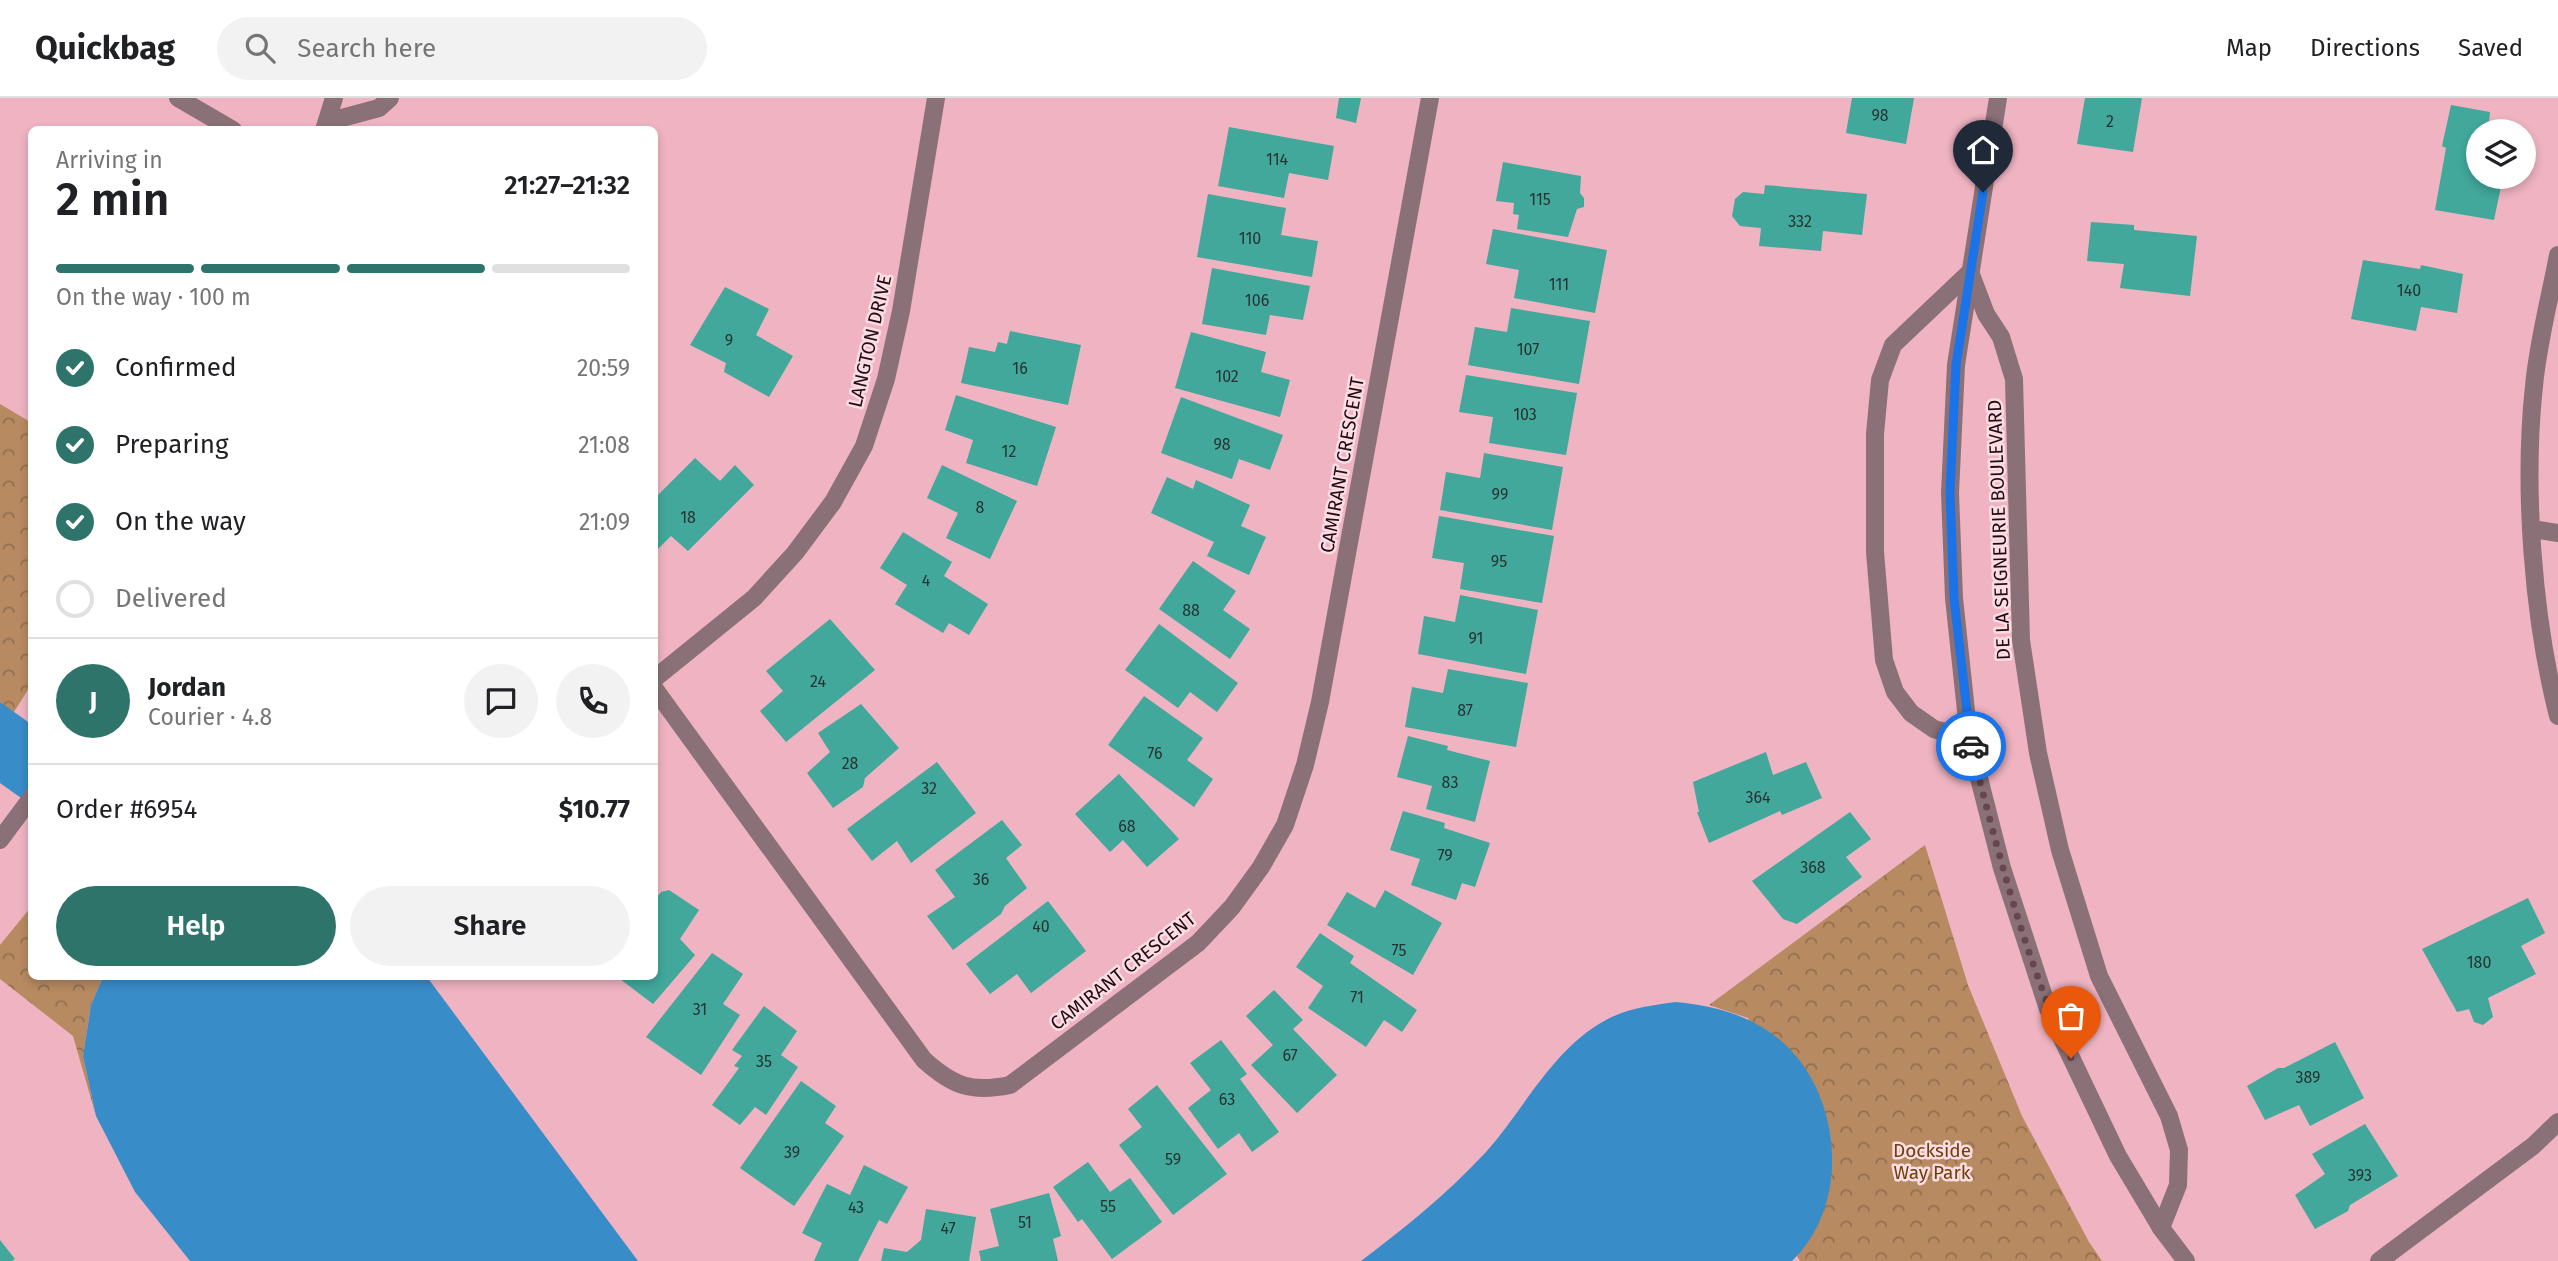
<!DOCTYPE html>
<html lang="en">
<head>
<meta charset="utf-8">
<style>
  :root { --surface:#fff; --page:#f2f2f2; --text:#202124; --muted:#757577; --line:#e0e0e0; --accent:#2e746b }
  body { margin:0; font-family:"Fira Sans",sans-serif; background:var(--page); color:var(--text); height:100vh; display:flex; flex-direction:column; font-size:26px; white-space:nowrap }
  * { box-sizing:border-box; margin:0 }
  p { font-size:23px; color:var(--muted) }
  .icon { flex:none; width:38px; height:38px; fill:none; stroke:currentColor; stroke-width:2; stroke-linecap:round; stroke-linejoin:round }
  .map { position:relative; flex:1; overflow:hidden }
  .drawer { position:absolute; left:28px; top:28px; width:630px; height:854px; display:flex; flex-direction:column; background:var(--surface); border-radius:10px; box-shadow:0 4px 10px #0003 }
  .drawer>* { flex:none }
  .tools { position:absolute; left:2466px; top:21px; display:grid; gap:14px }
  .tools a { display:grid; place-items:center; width:70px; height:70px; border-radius:50%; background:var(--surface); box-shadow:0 4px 10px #0003; font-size:35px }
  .pin { position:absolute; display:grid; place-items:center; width:60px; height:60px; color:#fff; margin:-72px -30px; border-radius:50% 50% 50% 0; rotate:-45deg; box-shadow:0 0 7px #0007 }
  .pin .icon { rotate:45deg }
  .courier { position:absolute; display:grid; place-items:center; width:70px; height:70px; margin:-35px; border:5px solid #1a73e8; border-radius:50%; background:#fff; color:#222; box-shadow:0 2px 9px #0007 }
  .summary em { font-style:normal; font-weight:600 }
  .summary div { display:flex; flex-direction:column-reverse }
  .summary { display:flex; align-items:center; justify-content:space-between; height:119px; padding:0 28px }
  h1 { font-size:46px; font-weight:600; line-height:52px }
  .bar { display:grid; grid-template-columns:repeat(4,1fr); gap:10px 7px; align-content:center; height:84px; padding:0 28px }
  .bar i { height:9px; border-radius:5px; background:var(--line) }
  .bar .on { background:var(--accent) }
  .bar p { grid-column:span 4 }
  .line { display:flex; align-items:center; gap:18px; padding:0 28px; border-top:2px solid var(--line) }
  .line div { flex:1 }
  .round { display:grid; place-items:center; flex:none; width:74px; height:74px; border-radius:37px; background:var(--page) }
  ol { padding:0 28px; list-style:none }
  li { display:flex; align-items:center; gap:21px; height:77px }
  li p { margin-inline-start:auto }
  li .icon { padding:7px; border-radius:50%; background:var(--accent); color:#fff; stroke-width:4 }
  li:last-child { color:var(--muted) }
  li i { width:38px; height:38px; border:4px solid var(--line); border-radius:50% }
  .cta { display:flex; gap:14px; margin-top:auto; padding:14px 28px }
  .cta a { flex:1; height:80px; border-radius:42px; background:var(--accent); color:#fff; font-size:28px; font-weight:600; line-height:80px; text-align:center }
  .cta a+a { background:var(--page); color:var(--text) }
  header { display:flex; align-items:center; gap:42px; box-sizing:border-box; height:98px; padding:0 35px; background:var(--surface); border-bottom:2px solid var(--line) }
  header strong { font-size:33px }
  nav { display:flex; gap:38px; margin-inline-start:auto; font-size:24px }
  .search { width:490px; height:63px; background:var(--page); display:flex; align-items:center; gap:18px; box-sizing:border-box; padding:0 24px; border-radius:38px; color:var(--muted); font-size:26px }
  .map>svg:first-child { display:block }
  .park { fill:url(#park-crowns) }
  .water { fill:#388dc9 }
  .building { fill:#41a89b }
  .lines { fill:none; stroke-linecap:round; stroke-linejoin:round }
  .minor { stroke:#8a7177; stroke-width:18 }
  .done { stroke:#68464f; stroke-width:7; stroke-dasharray:0 12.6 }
  .route { stroke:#1a73e8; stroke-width:9 }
  .labels { text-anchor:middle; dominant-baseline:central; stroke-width:5; stroke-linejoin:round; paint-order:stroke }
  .number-label { font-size:16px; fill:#283334 }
  .street-label { font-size:19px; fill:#200c12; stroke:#fcdde4 }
  .park-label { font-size:19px; fill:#6f4009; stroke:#fcdde4 }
</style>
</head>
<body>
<header>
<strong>Quickbag</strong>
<div class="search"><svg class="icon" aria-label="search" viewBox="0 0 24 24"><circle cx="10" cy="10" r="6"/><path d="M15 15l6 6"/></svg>Search here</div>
<nav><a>Map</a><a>Directions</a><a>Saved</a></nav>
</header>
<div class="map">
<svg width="2558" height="1163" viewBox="0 0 2558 1163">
  <defs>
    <pattern id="park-crowns" width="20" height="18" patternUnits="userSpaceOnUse" patternTransform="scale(1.75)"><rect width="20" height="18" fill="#b78a61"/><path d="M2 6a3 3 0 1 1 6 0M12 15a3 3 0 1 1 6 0" fill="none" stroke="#946f4f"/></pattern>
  </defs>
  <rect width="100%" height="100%" fill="#efb3c1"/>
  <g class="park">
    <polygon points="0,306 32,325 31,587 0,636 4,607 0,604"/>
    <polygon points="1925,747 1968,887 2022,1018 2089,1144 2102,1163 1800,1163 1797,1158 1818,1124 1748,920 1709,907"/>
    <polygon points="31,809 32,878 103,879 91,907 83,958 96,1018 73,938 0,881 0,847"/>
  </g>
  <g class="water">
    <polygon points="0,604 31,626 31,707 0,685"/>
    <polygon points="103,879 427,879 638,1163 190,1163 135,1094 96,1018 83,958 91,907"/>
    <path d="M1676,904C1715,908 1750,917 1780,942C1842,994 1852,1106 1792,1163H1361C1406,1129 1447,1096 1486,1054C1527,1008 1555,945 1614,918C1634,909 1655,907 1676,904Z"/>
  </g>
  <g class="building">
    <polygon points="1339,0 1361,0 1356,25 1336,20"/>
    <polygon points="1852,0 1914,0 1906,46 1846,35"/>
    <polygon points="2085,0 2142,0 2133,54 2077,46"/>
    <polygon points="2451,7 2490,14 2488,33 2478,33 2478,79 2503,79 2494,122 2435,112 2446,50 2442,48"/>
    <polygon points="1229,29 1334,48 1328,82 1289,75 1284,100 1218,88"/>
    <polygon points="1503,64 1581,78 1580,95 1584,100 1584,109 1577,111 1568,139 1517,131 1519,117 1513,116 1514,105 1496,103"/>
    <polygon points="1765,87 1867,96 1862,137 1823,133 1821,153 1759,148 1761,130 1740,128 1732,118 1735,101 1743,94 1764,96"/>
    <polygon points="1208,96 1286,110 1281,137 1318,143 1312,179 1197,159"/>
    <polygon points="2091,124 2134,127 2134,132 2197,138 2190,198 2120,190 2124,166 2087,163"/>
    <polygon points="1493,131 1607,152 1595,215 1514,200 1519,172 1486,166"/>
    <polygon points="2363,162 2420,171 2421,167 2463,176 2457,215 2421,209 2416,233 2351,221"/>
    <polygon points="1212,170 1310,188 1303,222 1270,217 1266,237 1202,226"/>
    <polygon points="725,189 769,211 756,237 793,258 769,299 724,274 726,265 690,247"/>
    <polygon points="1511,210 1590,223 1579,286 1468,267 1475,229 1507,234"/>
    <polygon points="1010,233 1081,247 1068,307 961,285 969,249 995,254 998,244 1007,246"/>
    <polygon points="1191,234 1266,254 1261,274 1290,282 1280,319 1175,290"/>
    <polygon points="1466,277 1577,295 1566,357 1489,345 1493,319 1459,314"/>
    <polygon points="956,297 1056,329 1037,388 966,365 973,342 945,332"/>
    <polygon points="1181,299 1283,337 1270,372 1239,361 1232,381 1161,355"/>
    <polygon points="1484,355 1563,369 1552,432 1440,412 1446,374 1480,380"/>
    <polygon points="695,360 720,383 735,367 754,387 688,453 671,438 654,455 654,401"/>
    <polygon points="942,367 1017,403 990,461 946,440 958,415 927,400"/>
    <polygon points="1167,379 1193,391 1196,382 1250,407 1241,428 1266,439 1249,477 1207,458 1214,444 1151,415"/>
    <polygon points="1439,418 1554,438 1542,505 1460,491 1464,465 1432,460"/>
    <polygon points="903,434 952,464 944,478 988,506 969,537 949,525 943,535 895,506 907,487 880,470"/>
    <polygon points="1193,463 1236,493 1223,512 1250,531 1230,561 1159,511"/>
    <polygon points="1460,497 1538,512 1526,576 1418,556 1424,518 1455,524"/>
    <polygon points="830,521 875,572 786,644 760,613 783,593 766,573"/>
    <polygon points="1159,526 1238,585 1217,614 1190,594 1178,610 1125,572"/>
    <polygon points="1448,571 1528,585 1516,649 1405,629 1412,589 1443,595"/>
    <polygon points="1144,598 1203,640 1187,662 1213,681 1194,709 1108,647"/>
    <polygon points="861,606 899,650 865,680 863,689 833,710 807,675 830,654 818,635"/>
    <polygon points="1408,638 1448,648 1447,652 1490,663 1475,724 1426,711 1432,688 1397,679"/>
    <polygon points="1766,654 1773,677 1806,664 1822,700 1782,717 1780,713 1709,745 1697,714 1699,714 1693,684"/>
    <polygon points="937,664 976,715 911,765 897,743 872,763 847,731"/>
    <polygon points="1119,676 1179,741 1147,769 1123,742 1110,754 1075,716"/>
    <polygon points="1403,713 1445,725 1444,730 1490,745 1475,789 1462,785 1456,802 1411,787 1420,761 1390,752"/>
    <polygon points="1850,714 1871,741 1846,759 1862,779 1797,826 1783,821 1752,783"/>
    <polygon points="1002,722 1022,747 1006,760 1027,790 1005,808 1001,816 953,852 927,818 955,799 935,772"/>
    <polygon points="669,792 699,812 680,841 695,857 653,906 616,878 654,878 654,803 661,794"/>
    <polygon points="1385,792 1442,825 1413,877 1327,827 1347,794 1375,810"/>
    <polygon points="2528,800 2545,835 2521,848 2536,876 2488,900 2493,919 2483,927 2474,924 2469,911 2457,914 2422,851"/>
    <polygon points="1048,803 1086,853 1031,895 1017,876 990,896 966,866"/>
    <polygon points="1320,835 1354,858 1350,865 1417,912 1402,934 1384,922 1366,949 1308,910 1323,888 1296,869"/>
    <polygon points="712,855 743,876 723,906 740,917 701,977 646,939"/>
    <polygon points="1274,892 1303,922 1293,931 1337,977 1297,1015 1251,967 1273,947 1246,918"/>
    <polygon points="764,908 797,933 781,957 798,969 766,1017 755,1009 740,1027 712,1007 739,970 734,968 742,958 732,952"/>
    <polygon points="1221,942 1247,976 1240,981 1279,1034 1252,1054 1239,1035 1218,1051 1188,1010 1211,992 1190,965"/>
    <polygon points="2335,944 2364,1000 2310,1028 2299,1007 2265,1022 2247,988 2278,970 2284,970"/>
    <polygon points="801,983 836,1008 825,1025 844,1038 794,1108 740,1070"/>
    <polygon points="1157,987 1227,1076 1173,1117 1119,1047 1142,1029 1128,1011"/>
    <polygon points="2365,1026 2398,1078 2350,1107 2348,1113 2315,1131 2295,1097 2325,1076 2312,1056"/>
    <polygon points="1088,1064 1110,1094 1130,1080 1162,1124 1112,1161 1082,1121 1078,1124 1053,1089"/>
    <polygon points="864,1067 908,1089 887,1126 879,1122 858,1163 814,1163 822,1145 802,1135 827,1086 850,1097"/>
    <polygon points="1049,1095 1061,1138 1053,1141 1058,1163 981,1163 979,1153 999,1148 990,1111"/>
    <polygon points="926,1111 976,1119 969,1163 881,1163 884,1150 907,1154 921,1142"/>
    <polygon points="0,1142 15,1161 12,1163 0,1163"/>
  </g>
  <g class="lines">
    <g class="minor">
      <polyline points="178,0 233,32"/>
      <polyline points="1998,0 1956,267 1950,395 1954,500 1969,641 2002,770 2048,911 2118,1058 2161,1130 2186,1163"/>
      <polyline points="327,24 379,10 390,0"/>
      <polyline points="324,32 334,0"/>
      <path d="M2558,157C2550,200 2538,244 2534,288C2523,390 2533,520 2558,618"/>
      <polyline points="2532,431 2558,435"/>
      <polyline points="654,581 754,500 795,455 833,404 864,348 886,281 901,213 936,0"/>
      <path d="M654,590L924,962C953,988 971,995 1010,987L1198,845L1232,809L1261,769L1285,727L1305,667L1320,604L1430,0"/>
      <polyline points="1969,641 1934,631 1911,615 1895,594 1884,562 1875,454 1875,336 1880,282 1893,247 1970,174 1986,216 2001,239 2014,281 2021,542 2038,655 2060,752 2099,878 2169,1018 2179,1052 2178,1087 2161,1130"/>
      <polyline points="0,742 32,699"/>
      <polyline points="2379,1163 2533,1048 2558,1024"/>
    </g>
  </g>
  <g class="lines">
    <path class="done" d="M1971,648C1998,755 2025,861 2071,960"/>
    <polyline class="route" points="1971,648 1954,500 1950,394 1956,267 1983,94"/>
  </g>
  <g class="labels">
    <g class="number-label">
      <text x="1880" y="17">98</text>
      <text x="2110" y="23">2</text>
      <text x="1277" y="61">114</text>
      <text x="1540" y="101">115</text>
      <text x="1800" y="123">332</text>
      <text x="1250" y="140">110</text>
      <text x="1559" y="186">111</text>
      <text x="2409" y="192">140</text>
      <text x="1257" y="202">106</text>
      <text x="729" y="242">9</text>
      <text x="1528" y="251">107</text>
      <text x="1020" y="270">16</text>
      <text x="1227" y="278">102</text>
      <text x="1525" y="316">103</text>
      <text x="1222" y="346">98</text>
      <text x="1009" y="353">12</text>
      <text x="1500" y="396">99</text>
      <text x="980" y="409">8</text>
      <text x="688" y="419">18</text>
      <text x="1499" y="463">95</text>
      <text x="926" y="482">4</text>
      <text x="1191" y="512">88</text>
      <text x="1476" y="540">91</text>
      <text x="818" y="583">24</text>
      <text x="1465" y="612">87</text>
      <text x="1155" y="655">76</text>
      <text x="850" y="665">28</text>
      <text x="1450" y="684">83</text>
      <text x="929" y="690">32</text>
      <text x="1758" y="699">364</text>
      <text x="1127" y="728">68</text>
      <text x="1445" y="757">79</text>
      <text x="1813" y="769">368</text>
      <text x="981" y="781">36</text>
      <text x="1041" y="828">40</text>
      <text x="1399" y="852">75</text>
      <text x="2479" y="864">180</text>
      <text x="1357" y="899">71</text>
      <text x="700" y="911">31</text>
      <text x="1290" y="957">67</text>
      <text x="764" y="963">35</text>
      <text x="2308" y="979">389</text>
      <text x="1227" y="1001">63</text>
      <text x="792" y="1054">39</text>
      <text x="1173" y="1061">59</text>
      <text x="2360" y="1077">393</text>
      <text x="1108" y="1108">55</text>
      <text x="856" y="1109">43</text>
      <text x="1025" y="1124">51</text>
      <text x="948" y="1130">47</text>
    </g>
    <g class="street-label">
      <text transform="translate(870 243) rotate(-77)">LANGTON DRIVE</text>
      <text transform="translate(1342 367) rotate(-80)">CAMIRANT CRESCENT</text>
      <text transform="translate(1999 432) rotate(-92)">DE LA SEIGNEURIE BOULEVARD</text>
      <text transform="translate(1123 873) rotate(-38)">CAMIRANT CRESCENT</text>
    </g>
    <g class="park-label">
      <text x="1932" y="1052">Dockside<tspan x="1932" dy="22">Way Park</tspan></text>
    </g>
  </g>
</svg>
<div class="tools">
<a><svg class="icon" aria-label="layers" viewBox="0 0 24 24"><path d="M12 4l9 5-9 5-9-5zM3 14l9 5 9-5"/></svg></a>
</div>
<div class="pin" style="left:2071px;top:960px;background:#ea580c"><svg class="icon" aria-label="bag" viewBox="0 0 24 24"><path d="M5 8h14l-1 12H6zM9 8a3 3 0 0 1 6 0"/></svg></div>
<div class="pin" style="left:1983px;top:94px;background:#1f2937"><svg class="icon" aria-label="home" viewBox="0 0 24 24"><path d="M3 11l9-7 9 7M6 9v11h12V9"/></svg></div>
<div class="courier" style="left:1971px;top:648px"><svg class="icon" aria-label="car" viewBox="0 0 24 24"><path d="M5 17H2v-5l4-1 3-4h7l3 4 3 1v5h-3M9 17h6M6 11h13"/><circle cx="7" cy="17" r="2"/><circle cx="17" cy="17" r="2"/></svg></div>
<section class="drawer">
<div class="summary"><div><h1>2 min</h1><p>Arriving in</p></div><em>21:27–21:32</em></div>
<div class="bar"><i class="on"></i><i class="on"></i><i class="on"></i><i></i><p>On the way · 100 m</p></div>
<ol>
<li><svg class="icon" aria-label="check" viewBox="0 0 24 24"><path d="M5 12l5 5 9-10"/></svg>Confirmed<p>20:59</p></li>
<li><svg class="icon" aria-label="check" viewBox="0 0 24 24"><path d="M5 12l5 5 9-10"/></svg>Preparing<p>21:08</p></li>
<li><svg class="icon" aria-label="check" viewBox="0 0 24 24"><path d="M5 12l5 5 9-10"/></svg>On the way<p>21:09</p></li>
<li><i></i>Delivered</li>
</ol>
<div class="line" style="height:126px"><b class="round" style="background:var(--accent);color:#fff">J</b><div><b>Jordan</b><p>Courier · 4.8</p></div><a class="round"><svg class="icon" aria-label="chat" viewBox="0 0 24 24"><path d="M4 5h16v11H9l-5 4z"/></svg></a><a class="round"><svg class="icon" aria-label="phone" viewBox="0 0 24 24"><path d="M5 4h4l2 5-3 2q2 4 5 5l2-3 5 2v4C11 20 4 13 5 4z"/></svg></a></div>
<div class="line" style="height:91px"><div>Order #6954</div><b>$10.77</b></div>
<div class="cta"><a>Help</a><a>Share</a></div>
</section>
</div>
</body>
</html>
